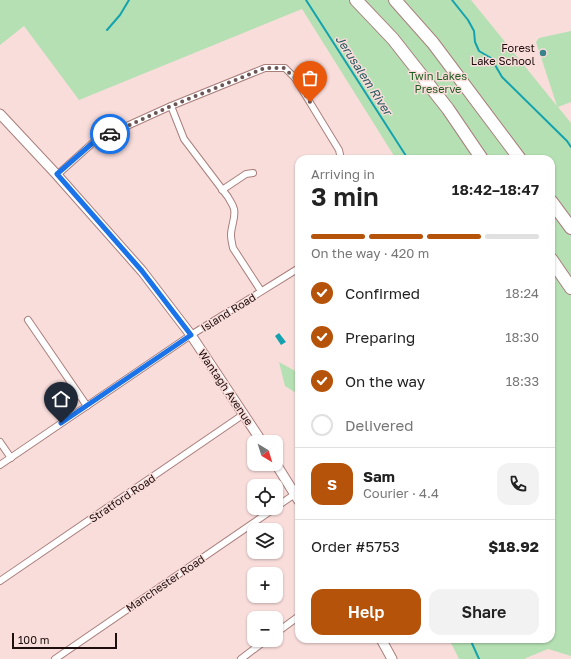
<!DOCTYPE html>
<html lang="en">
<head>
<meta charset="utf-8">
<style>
  :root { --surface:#fff; --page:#f2f2f2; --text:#222; --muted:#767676; --line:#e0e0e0; --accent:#b45309 }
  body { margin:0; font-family:"Golos Text",sans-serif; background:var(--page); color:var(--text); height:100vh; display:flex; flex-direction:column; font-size:15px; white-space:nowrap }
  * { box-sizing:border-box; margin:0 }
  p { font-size:13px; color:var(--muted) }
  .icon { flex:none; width:22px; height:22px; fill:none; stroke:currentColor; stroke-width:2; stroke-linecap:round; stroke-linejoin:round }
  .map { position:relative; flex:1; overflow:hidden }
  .details { position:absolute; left:295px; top:155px; width:260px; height:488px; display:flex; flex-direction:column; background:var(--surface); border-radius:12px; box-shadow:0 1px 3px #0004 }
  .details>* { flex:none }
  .needle { width:26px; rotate:142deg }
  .buttons { position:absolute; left:247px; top:435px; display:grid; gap:8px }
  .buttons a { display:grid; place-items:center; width:36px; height:36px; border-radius:8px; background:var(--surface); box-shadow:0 1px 3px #0004; font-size:20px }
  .scale { position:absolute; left:12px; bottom:10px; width:105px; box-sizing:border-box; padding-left:4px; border:2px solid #1e0e0d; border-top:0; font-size:11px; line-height:14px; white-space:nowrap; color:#1e0e0d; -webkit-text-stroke:3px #f9dddb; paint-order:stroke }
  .pin { position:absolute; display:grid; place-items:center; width:34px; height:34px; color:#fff; margin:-41px -17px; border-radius:50% 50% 50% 0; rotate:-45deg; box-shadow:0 0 4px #0007 }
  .pin .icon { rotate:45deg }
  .courier { position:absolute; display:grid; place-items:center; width:40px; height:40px; margin:-20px; border:3px solid #1a73e8; border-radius:50%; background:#fff; color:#222; box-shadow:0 1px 5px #0007 }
  .head em { font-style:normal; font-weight:600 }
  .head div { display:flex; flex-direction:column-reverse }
  .head { display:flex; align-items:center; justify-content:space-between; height:68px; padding:0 16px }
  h1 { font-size:26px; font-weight:600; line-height:30px }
  .bar { display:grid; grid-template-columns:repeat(4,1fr); gap:6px 4px; align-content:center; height:48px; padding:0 16px }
  .bar i { height:5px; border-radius:3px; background:var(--line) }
  .bar .selected { background:var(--accent) }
  .bar p { grid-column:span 4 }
  .line { display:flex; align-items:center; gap:10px; padding:0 16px; border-top:1px solid var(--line) }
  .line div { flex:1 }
  .round { display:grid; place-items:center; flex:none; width:42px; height:42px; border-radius:12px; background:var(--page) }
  ol { padding:0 16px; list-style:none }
  li { display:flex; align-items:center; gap:12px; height:44px }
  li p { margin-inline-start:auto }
  li .icon { padding:4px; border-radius:50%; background:var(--accent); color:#fff; stroke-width:4 }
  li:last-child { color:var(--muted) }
  li i { width:22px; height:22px; border:2px solid var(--line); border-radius:50% }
  .action { display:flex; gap:8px; margin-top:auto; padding:8px 16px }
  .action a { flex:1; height:46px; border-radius:12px; background:var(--accent); color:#fff; font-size:16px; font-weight:600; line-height:46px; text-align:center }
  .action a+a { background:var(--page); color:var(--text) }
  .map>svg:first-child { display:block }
  .green { fill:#b5e0b3 }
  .water { fill:#13a2ae }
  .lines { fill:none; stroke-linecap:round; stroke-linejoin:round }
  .stream { stroke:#13a2ae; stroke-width:2 }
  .street-casing { stroke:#a97f7c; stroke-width:8 }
  .secondary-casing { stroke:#a97f7c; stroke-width:11 }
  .highway-casing { stroke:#a97f7c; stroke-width:14 }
  .street { stroke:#fff; stroke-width:6 }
  .secondary { stroke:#fff; stroke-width:9 }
  .highway { stroke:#fff; stroke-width:12 }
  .done { stroke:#6b5655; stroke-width:4; stroke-dasharray:0 7.2 }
  .route { stroke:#1a73e8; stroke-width:5 }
  .poi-dot { fill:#3b838a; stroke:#f9dddb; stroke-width:1.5 }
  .labels { text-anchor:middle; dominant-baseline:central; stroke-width:3; stroke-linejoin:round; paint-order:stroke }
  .poi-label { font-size:11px; fill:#1e0e0d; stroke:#f9dddb; text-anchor:end }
  .park-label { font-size:11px; fill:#1e5c21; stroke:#f9dddb }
  .street-label { font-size:11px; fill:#1e0e0d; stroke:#f9dddb }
  .water-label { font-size:12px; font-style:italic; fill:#25595e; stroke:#f9dddb }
</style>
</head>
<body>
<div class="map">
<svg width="571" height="659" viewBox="0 0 571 659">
  <rect width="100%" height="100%" fill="#f9dddb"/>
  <g class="green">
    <polygon points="0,0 471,0 557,106 536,42 539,38 571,31 571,102 558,107 571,123 571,656 548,649 526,658 525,659 459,659 449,639 551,639 551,159 396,159 302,9 79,100 24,26 0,45"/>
    <polygon points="279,362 299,373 299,395 285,386"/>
  </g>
  <polygon class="water" points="279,333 286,342 281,345 275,336"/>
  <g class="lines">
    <g class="stream">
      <polyline points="306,0 408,159"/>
      <polyline points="452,0 468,20 474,31 475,42 479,51 491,58 502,77 567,141 571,147"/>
      <polyline points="107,30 120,15 129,0"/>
      <polyline points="470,639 479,659"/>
    </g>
    <defs>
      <g id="street">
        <path d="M171,106L184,139L228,197C230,201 233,204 234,209C236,217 231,226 231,235C231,239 232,243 233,248L261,291"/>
        <polyline points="57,175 96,140 171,106 265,68 285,68 295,78 339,150 341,159"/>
        <polyline points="222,190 246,174 253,173"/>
        <polyline points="28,320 87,406"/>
        <polyline points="0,442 11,458"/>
        <polyline points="0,465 191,335 299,268"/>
        <polyline points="276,507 295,494"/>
        <polyline points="0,581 244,414"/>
        <polyline points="276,633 299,616"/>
        <polyline points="55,659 275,508"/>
        <polyline points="241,659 266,640"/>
      </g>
      <g id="secondary">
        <polyline points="0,114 57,175 142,271 191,335 262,442"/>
        <polyline points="276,464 299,501"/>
        <polyline points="381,639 392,659"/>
      </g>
      <g id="highway">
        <polyline points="356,0 393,39 448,109 482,159"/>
        <polyline points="395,0 433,43 520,159"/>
        <polyline points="551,201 571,228"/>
        <polyline points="551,259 571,288"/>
      </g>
    </defs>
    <use href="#street" class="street-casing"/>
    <use href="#secondary" class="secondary-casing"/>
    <use href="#highway" class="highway-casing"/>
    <use href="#street" class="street"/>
    <use href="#secondary" class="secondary"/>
    <use href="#highway" class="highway"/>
  </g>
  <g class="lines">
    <polyline class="done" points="110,134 171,106 265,68 284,68 295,78 310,102"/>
    <polyline class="route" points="61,423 191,335 142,271 57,174 96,140 110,134"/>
  </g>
  <circle class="poi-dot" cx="543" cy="53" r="4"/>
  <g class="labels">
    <g class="poi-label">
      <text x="535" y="47">Forest<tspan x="535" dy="13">Lake School</tspan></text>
    </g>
    <g class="park-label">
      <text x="438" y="75">Twin Lakes<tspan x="438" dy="13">Preserve</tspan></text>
    </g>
    <g class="street-label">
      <text transform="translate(228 312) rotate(-32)">Island Road</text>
      <text transform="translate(226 387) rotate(56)">Wantagh Avenue</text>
      <text transform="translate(122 498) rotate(-34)">Stratford Road</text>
      <text transform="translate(165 583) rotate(-34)">Manchester Road</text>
    </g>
    <g class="water-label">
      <text transform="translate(364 75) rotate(57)">Jerusalem River</text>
    </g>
  </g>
</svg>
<div class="buttons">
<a><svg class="needle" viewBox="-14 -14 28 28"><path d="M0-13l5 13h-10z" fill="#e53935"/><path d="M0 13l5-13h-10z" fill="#767676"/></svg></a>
<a><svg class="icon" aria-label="locate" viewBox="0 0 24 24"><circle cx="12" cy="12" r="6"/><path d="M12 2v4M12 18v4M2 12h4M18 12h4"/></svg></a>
<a><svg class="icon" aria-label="layers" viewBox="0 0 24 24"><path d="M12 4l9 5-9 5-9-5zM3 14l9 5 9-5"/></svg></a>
<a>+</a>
<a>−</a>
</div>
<div class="scale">100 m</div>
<div class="pin" style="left:310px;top:102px;background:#ea580c"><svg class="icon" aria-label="bag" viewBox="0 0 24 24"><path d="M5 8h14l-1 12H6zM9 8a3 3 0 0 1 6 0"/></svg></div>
<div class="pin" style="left:61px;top:423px;background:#1f2937"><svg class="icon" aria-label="home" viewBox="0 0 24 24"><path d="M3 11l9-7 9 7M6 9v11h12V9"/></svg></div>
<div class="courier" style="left:110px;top:134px"><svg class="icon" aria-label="car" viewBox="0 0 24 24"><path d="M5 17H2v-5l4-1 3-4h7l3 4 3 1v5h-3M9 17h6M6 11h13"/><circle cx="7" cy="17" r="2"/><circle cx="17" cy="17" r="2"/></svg></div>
<section class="details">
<div class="head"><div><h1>3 min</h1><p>Arriving in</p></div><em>18:42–18:47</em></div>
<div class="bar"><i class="selected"></i><i class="selected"></i><i class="selected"></i><i></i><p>On the way · 420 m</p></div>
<ol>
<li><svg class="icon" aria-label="check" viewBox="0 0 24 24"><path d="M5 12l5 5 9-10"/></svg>Confirmed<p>18:24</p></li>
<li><svg class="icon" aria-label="check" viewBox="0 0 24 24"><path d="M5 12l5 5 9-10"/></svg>Preparing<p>18:30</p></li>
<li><svg class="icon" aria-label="check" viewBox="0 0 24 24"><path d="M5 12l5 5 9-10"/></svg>On the way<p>18:33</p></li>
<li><i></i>Delivered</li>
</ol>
<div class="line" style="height:72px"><b class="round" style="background:var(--accent);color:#fff">S</b><div><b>Sam</b><p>Courier · 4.4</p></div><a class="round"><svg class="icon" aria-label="phone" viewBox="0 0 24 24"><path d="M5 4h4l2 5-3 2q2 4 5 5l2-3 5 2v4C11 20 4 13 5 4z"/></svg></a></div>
<div class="line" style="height:52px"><div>Order #5753</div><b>$18.92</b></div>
<div class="action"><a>Help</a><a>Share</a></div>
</section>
</div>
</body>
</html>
